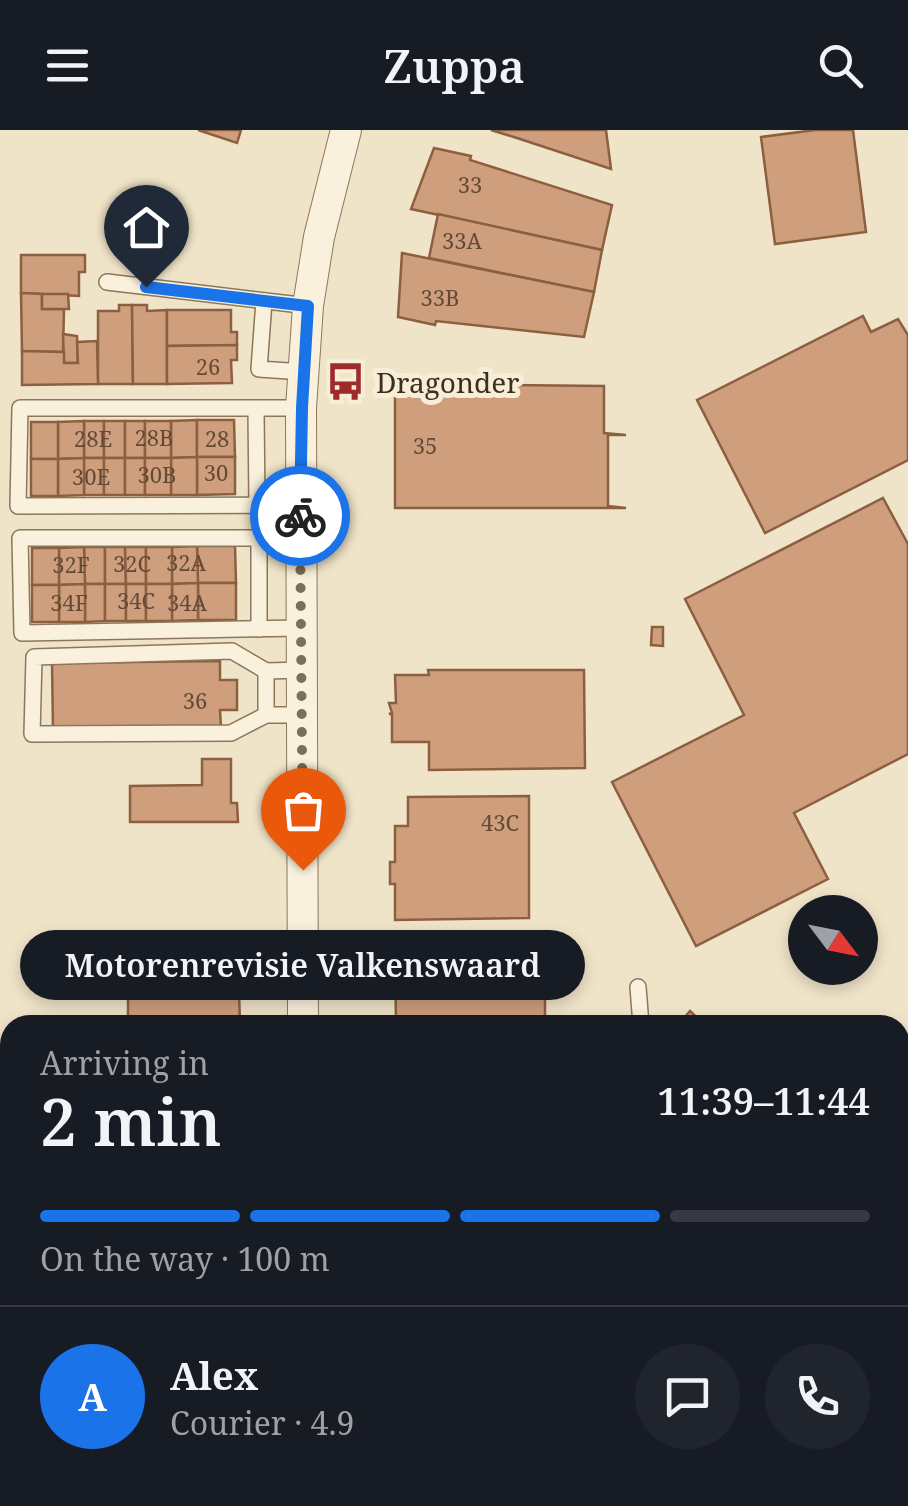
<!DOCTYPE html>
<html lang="en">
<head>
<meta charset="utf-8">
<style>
  :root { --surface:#171b24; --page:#20242c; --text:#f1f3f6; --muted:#9ea1a6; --line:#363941; --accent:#1a73e8 }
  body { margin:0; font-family:"Noto Serif",serif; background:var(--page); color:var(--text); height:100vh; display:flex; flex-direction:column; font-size:38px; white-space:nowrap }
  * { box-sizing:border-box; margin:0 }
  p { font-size:32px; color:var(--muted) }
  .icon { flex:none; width:55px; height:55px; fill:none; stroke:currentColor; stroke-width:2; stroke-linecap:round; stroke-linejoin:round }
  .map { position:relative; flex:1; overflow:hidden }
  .sheet { position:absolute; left:0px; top:885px; width:910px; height:492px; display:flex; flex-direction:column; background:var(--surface); border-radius:30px 30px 0 0; box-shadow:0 5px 15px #0003 }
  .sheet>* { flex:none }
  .needle { width:65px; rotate:122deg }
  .tools { position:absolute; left:788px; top:765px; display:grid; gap:20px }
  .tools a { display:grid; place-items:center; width:90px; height:90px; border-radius:50%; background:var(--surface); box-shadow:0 5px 15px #0003; font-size:50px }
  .pin { position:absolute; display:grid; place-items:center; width:85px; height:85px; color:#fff; margin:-102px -42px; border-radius:50% 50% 50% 0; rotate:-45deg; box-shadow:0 0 10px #0007 }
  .pin .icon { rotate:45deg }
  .courier { position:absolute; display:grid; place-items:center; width:100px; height:100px; margin:-50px; border:8px solid #1a73e8; border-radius:50%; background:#fff; color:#222; box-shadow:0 2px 12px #0007 }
  .bubble { position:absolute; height:70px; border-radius:35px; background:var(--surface); box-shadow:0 5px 15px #0003; font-size:32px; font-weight:600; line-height:70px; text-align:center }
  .overview em { font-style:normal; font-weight:600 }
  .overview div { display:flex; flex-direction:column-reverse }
  .overview { display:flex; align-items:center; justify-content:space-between; height:170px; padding:0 40px }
  h1 { font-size:65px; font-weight:600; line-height:75px }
  .bar { display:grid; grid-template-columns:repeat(4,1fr); gap:15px 10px; align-content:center; height:120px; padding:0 40px }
  .bar i { height:12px; border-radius:8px; background:var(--line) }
  .bar .current { background:var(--accent) }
  .bar p { grid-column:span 4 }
  .line { display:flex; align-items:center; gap:25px; padding:0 40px; border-top:2px solid var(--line) }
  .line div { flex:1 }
  .round { display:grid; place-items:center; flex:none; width:105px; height:105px; border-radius:52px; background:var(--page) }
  header { display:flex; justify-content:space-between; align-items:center; height:130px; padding:0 40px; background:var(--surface); font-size:45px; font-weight:600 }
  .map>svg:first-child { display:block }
  .building { fill:#cf9f7d; stroke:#8d5f41; stroke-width:2.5 }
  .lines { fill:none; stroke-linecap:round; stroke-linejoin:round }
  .service-casing { stroke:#8d765c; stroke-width:18 }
  .minor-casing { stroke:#8d765c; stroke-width:32 }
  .service { stroke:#faf1dc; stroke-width:15 }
  .minor { stroke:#faf1dc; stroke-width:30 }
  .done { stroke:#7c6e5b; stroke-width:10; stroke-dasharray:0 18 }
  .route { stroke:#1a73e8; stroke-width:12 }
  .labels { text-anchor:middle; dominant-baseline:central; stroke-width:10; stroke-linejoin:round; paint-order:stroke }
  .number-label { font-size:22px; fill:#624a37 }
  .poi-label { font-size:28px; fill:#3d2e20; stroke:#f7eed8; text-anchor:start }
</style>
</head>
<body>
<header><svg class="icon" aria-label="menu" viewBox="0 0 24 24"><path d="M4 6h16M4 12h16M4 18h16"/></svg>Zuppa<svg class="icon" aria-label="search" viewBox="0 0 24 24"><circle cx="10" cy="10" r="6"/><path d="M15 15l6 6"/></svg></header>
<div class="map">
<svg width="908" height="1376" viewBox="0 0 908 1376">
  <rect width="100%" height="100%" fill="#f0e4c8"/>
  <g class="building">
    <polygon points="198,0 241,0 237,13"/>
    <polygon points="491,0 606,0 611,39 517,8"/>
    <polygon points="815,0 853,0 866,102 775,114 761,7"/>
    <polygon points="434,18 471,26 470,30 612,75 602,120 411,79"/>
    <polygon points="438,84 602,120 594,162 429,128"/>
    <polygon points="402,123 594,162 584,207 436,191 435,195 398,187"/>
    <polygon points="21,125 85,125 85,142 79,142 79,166 21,163"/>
    <polygon points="21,163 42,164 42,179 64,179 63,222 22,221"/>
    <polygon points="42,164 68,164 69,179 42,179"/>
    <polygon points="119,175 132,175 133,254 98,254 98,181 119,181"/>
    <polygon points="132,175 147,175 147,181 167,180 167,254 133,254"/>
    <polygon points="167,180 231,180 231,202 237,202 237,215 167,216"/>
    <polygon points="863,186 871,202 898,189 908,205 908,330 765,403 697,270"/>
    <polygon points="63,204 77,206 78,233 64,233"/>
    <polygon points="97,211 98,254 22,255 22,221 64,222 64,233 78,233 77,212"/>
    <polygon points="237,215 237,230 231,230 232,253 167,254 167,216"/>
    <polygon points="395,254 604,256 604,303 626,305 608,305 608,376 626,378 395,378"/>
    <polygon points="197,290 197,327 171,328 171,291"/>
    <polygon points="197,290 234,290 235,327 197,327"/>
    <rect x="84" y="291" width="20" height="37"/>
    <polygon points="84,291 84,328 58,329 58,292"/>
    <rect x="104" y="291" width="21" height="37"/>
    <rect x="125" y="291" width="20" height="37"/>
    <rect x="145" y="291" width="26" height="37"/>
    <rect x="31" y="292" width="27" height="37"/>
    <polygon points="197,327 235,327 235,364 197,365"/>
    <polygon points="197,327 197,365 171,365 171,328"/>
    <rect x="84" y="328" width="20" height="37"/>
    <polygon points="84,328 84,365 58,366 58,329"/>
    <rect x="104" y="328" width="21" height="37"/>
    <rect x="125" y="328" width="20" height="37"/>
    <rect x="145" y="328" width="26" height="37"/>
    <rect x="31" y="329" width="27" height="37"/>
    <polygon points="883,368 908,414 908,624 794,683 828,749 696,816 612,652 744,585 685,469"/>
    <polygon points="197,416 235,416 236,453 198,453"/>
    <polygon points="197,416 198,453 172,454 172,417"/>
    <polygon points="84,417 105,417 105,454 85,454"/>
    <polygon points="84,417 85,454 59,455 59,418"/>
    <polygon points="105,417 125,417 126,454 105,454"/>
    <polygon points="125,417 146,417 146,454 126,454"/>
    <rect x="146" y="417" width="26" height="37"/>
    <rect x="32" y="418" width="27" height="37"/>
    <rect x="198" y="453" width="38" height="37"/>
    <polygon points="198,453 198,490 172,491 172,454"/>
    <polygon points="85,454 105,454 105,491 85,492"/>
    <polygon points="85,454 85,492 59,492 59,455"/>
    <rect x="105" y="454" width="21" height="37"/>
    <rect x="126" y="454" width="20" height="37"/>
    <rect x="146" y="454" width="26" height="37"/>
    <rect x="32" y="455" width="27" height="37"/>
    <polygon points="652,497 663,497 663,516 651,515"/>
    <polygon points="220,531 220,550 237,550 237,580 220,580 221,598 53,600 52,533"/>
    <polygon points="428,540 584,540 585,638 429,640 429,612 392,612 392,584 389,584 392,583 389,573 396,573 395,545 429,545"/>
    <polygon points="202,629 231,629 231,673 237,673 238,692 130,692 130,656 202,655"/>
    <polygon points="529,666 529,788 395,790 395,754 390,754 390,732 395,732 395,696 408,696 408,667"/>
    <polygon points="524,817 524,822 545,822 545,895 396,895 395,818"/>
    <polygon points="239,861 240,895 128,895 128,862"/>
    <polygon points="690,881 705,895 678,895"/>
    <polygon points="908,1123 908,1376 824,1376 815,1368 900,1368 900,1132"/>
  </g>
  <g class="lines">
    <defs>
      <g id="service">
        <polyline points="107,152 308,176"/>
        <polyline points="264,171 259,239 304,242"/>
        <polyline points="256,280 257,375"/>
        <polyline points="300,375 18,376 20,278 301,278"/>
        <polyline points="259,408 259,499"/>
        <polyline points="300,408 20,408 22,503 303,498"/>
        <polyline points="266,541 266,585"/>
        <polyline points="303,585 266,585 231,603 32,604 34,527 232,521 266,541 303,540"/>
        <polyline points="638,857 641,895"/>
        <polyline points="900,1036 908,1027"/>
        <polyline points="702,1368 711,1376"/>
      </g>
      <polyline id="minor" points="303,895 301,278 308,176 319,107 346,0"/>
    </defs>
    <use href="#service" class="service-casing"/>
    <use href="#minor" class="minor-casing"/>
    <use href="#service" class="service"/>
    <use href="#minor" class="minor"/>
  </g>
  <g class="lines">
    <polyline class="done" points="300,386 303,740"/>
    <polyline class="route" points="146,157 308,176 302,278 300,386"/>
  </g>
  <defs>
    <symbol id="bus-bare" viewBox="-9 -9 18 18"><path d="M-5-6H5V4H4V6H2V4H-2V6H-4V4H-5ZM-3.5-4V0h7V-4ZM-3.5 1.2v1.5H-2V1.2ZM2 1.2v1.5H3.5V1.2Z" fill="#9e2a2b" stroke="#f7eed8" stroke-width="2.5" paint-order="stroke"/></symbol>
  </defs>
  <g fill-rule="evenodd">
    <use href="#bus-bare" x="318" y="224" width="55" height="55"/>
  </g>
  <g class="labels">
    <g class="number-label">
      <text x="470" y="54">33</text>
      <text x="462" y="110">33A</text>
      <text x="440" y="167">33B</text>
      <text x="208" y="236">26</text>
      <text x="154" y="307">28B</text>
      <text x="93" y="308">28E</text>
      <text x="217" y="308">28</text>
      <text x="425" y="315">35</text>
      <text x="216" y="342">30</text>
      <text x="157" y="344">30B</text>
      <text x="91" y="346">30E</text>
      <text x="186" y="432">32A</text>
      <text x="132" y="433">32C</text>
      <text x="71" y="434">32F</text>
      <text x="136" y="470">34C</text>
      <text x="69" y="472">34F</text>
      <text x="187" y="472">34A</text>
      <text x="195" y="570">36</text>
      <text x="500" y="692">43C</text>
    </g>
    <g class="poi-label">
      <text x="376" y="252">Dragonder</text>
    </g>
  </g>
</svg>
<div class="tools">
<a><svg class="needle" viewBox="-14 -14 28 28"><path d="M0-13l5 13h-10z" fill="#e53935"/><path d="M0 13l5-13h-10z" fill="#9ea1a6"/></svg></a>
</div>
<div class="pin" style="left:303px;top:740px;background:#ea580c"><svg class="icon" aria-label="bag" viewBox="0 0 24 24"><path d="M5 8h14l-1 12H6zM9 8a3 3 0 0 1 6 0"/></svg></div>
<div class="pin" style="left:146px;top:157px;background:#1f2937"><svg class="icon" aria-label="home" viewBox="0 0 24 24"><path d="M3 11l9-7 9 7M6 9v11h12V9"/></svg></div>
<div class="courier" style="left:300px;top:386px"><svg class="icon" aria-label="bike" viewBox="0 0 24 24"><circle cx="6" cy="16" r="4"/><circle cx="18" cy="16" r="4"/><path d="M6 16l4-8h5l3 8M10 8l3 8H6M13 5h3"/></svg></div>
<div class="bubble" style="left:20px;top:800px;width:565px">Motorenrevisie Valkenswaard</div>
<section class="sheet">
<div class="overview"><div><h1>2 min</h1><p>Arriving in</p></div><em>11:39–11:44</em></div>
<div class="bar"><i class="current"></i><i class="current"></i><i class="current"></i><i></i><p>On the way · 100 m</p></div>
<div class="line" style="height:180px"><b class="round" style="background:var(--accent);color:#fff">A</b><div><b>Alex</b><p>Courier · 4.9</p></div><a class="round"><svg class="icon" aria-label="chat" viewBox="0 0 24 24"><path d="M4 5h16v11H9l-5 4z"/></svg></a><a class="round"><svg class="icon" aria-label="phone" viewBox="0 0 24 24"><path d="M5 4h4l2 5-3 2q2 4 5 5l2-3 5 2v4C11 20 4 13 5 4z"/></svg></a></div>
</section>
</div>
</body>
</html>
